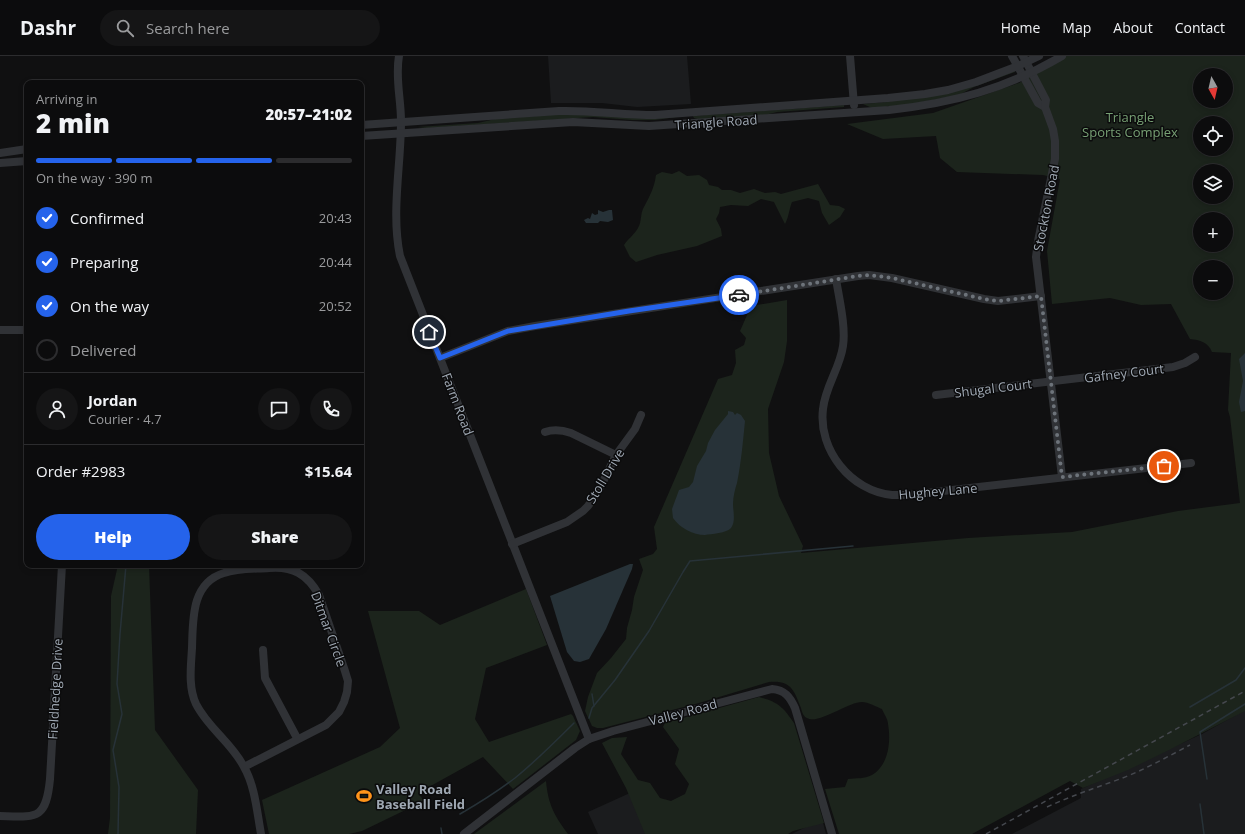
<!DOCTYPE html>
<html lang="en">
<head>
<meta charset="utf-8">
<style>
  :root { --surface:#0c0c0d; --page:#151516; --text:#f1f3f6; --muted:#9a9b9d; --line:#2c2c2e; --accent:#2563eb }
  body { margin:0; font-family:"Open Sans",sans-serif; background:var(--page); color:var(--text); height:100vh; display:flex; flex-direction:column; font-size:15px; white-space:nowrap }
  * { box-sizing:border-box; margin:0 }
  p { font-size:13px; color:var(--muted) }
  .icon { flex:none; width:22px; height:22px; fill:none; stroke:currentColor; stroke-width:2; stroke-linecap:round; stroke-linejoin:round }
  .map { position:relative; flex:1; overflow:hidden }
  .details { position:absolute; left:24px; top:24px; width:340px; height:488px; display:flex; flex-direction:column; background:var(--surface); border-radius:8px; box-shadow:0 2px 6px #0003,0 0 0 1px var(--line) }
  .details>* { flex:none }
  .needle { width:26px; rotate:172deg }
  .buttons { position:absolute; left:1193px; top:12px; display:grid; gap:8px }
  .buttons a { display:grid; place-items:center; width:40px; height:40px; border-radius:50%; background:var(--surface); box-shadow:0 2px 6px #0003,0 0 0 1px var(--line); font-size:20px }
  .pin { position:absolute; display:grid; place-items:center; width:34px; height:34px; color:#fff; margin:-17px; border:2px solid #fff; border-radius:50%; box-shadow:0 1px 4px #0007 }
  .courier { position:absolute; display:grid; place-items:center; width:40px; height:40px; margin:-20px; border:3px solid #2563eb; border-radius:50%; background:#fff; color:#222; box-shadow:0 1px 5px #0007 }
  .headline em { font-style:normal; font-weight:800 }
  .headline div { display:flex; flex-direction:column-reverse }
  .headline { display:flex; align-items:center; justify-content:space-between; height:68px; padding:0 12px }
  h1 { font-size:26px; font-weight:800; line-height:30px }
  .bar { display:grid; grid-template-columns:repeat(4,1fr); gap:6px 4px; align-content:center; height:48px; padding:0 12px }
  .bar i { height:5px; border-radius:3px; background:var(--line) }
  .bar .active { background:var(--accent) }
  .bar p { grid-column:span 4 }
  .line { display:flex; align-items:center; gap:10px; padding:0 12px; border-top:1px solid var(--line) }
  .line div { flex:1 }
  .round { display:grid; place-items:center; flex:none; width:42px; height:42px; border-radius:21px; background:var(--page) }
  ol { padding:0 12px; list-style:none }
  li { display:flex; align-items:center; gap:12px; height:44px }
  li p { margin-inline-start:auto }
  li .icon { padding:4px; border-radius:50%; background:var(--accent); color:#fff; stroke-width:4 }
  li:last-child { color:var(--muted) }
  li i { width:22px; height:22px; border:2px solid var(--line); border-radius:50% }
  .primary-button { display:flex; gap:8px; margin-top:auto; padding:8px 12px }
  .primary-button a { flex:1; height:46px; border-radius:24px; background:var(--accent); color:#fff; font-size:16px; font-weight:800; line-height:46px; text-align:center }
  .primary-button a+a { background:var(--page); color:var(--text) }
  header { display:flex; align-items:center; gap:24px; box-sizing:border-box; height:56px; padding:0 20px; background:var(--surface); border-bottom:1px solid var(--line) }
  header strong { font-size:19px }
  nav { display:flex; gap:22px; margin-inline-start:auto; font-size:14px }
  .search { width:280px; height:36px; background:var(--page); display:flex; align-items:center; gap:10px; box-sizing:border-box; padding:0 14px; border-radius:22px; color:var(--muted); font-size:15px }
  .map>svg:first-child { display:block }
  .built { fill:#1b1c1e }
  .green { fill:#1c241c; fill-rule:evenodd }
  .water { fill:#273238 }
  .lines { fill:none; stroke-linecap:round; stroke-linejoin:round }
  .stream { stroke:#273238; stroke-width:1.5 }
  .minor { stroke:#303236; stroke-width:8 }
  .rail { stroke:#45484e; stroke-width:1.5; stroke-dasharray:5 4; stroke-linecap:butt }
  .done { stroke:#6d737a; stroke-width:4; stroke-dasharray:0 7.2 }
  .route { stroke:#2563eb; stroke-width:5 }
  .labels { text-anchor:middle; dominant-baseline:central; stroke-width:3; stroke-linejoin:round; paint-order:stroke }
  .park-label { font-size:13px; fill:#77a074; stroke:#0b0b0c }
  .street-label { font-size:13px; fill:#9fa8b3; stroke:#0b0b0c }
  .poi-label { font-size:13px; font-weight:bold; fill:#9fa8b3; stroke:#0b0b0c; text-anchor:start }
</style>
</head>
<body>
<header>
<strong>Dashr</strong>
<div class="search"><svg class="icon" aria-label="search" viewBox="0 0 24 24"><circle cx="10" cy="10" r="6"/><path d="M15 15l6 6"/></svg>Search here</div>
<nav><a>Home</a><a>Map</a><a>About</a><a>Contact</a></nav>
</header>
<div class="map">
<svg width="1245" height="778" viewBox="0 0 1245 778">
  <rect width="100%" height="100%" fill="#101011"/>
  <g class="built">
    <polygon points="548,0 687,0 691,48 637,51 602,47 551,47"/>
    <polygon points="1245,654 1245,778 1012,778 1081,742 1081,733 1202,678"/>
    <polygon points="630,737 649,778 598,778 588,756"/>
    <polygon points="822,763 826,778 792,778"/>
  </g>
  <g class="green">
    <path d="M1065,0H1245V655L1169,694L1128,714L1083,732L1070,725L972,778H839L825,733L845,731L848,723C857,722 864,723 872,719C889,709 891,685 888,668C888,663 884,658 882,653C877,651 868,646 862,646C848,646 818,669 807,662C803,660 802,656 801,652C794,634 791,624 769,626L699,647L603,672H597L592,670L585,655L588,641L597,617L611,602L626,583L627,572L632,554L634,541L643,514L639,503L653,498L657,493L654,471L718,323L732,319L736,307L735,294L744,289L746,282L740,275L751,250L787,244V285L784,306L768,353L769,397L779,440L803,490L801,497L968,482L1072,476L1178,455L1240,447L1230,361L1228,354L1231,297L1212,296C1208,286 1200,284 1190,283L1171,248L1141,249L1110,242L1052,248L1047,195L1060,123L1043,119L957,116L940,102L936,80L883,83L847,68L933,57L1019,27ZM1200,19H1226V45H1200ZM1200,67H1226V93H1200ZM1200,115H1226V141H1200ZM1200,163H1226V189H1200ZM1200,211H1226V237H1200Z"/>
    <polygon points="1015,15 1015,16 974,31 959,39 906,49 872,52 863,48 887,46"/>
    <polygon points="844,49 844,51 777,56 761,60 701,64 694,62 693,60"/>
    <polygon points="564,58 677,61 655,64 632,64 593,61 428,72 417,71 478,67 495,63"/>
    <path d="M679,115L687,120L699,119L707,124L709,129L718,131L722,134H731L740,137L754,133L765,137L775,136L781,138L818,128L830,149L839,150L845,153L840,161L829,169L822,157L819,145L808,142L792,146C789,153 789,161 785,168L774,146L761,143L748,150L731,149L720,151L719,157L716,163L721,173L722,180L697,190L657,199L636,206L630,201L624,189C628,183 634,179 638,172C642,166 640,157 644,151C650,139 654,133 656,119L662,116L672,118Z"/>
    <polygon points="118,509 149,509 155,674 198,734 196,778 108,778 110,762 111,540"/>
    <polygon points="526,533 547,589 486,612 475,663 489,686 571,658 573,660 580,675 576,684 513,733 483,701 418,737 424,745 362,775 349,778 269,778 262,744 380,691 400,672 368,555 419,555 440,569"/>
    <path d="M759,641C778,646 783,651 794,667L824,767L793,775L788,778H645L626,732L602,687L612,682L627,681L621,698L638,724L650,727L660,742L671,745L685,738L689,728L675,708L679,693L663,671L665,667Z"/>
    <path d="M546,725C548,748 554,759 568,778H474Z"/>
  </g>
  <g class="water">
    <polygon points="598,154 603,156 609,154 612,154 613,164 608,166 600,165 598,167 586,167 584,164 588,162 590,163 592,157 595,159 598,158"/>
    <polygon points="1245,297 1245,355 1241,356 1239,346 1243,325 1239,303"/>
    <path d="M728,355L733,356L735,359L737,357L741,359L745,365C743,385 741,408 737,427C735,433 733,441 733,448C733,455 736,465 731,472C727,477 711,478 705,479C693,479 680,472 673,462L672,453L679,434L689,431L693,426L697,410L706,395L708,387L715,374L728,358Z"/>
    <polygon points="630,508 633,508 632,513 606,573 589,603 580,606 574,605 567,596 550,540"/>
  </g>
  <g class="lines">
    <g class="stream">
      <polyline points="592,638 594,650"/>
      <polyline points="1190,651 1236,624 1245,612"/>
      <polyline points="589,662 592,652 615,624 649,575 683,516 690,505 853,490"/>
      <polyline points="1207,723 1200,676 1245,648"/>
      <polyline points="1200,748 1204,778"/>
      <path d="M460,758C479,747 498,735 515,722C536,705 555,686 574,667"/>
      <polyline points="441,772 442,778"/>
      <polyline points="118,778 119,731 113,694 122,658 117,628 120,578 126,509"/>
    </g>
    <g class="minor">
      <path d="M399,0C395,21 401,43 401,65C401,110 391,156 400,200L589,683"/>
      <polyline points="850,0 854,49"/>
      <polyline points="1012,0 1038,47 1045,51"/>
      <polyline points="1023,0 1046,44 1045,51 1053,73 1055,85 1055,103 1038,185 1036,201 1062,421"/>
      <path d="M361,69L559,55C591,54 623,59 655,59L888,42L925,38L948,34L976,26L1018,10L1039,0"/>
      <path d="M361,80L573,66L649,70L889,54C953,47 1006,33 1062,0"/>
      <polyline points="0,97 27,93"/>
      <polyline points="0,107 27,105"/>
      <path d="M836,223C839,242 846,271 843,290C840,312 825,331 823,353C818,394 851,435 892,439C897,439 903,439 908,439L1191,407"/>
      <polyline points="0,274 27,274"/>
      <polyline points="440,302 508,275 535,270 858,220 869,219 892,222 984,243 998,245 1041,240"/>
      <polyline points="936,339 1173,311 1185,307 1195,301"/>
      <path d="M545,376C554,373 562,374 571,377L616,399"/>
      <polyline points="512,488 567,466 583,455 588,450 599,434 616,399 635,373 641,359"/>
      <polyline points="263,594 265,622 297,682"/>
      <path d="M244,711L326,669L339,656L344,646L347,636L348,625L344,612L319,539C307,518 293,510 269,512C254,513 238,512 224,517C191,527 193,564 192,592C191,610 188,631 196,648C208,672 232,687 244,711C255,730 257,756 261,778"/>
      <path d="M0,760C37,761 46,764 50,723L62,509"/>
      <path d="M464,778L575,692L589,683L613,675L772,633C785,634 790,641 795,652L832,778"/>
    </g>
    <g class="rail">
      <path d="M1047,751C1071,740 1095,732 1120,723C1144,714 1167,701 1190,689"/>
      <polyline points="986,778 1245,635"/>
    </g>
  </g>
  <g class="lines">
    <polyline class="done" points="739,239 858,220 869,219 892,222 984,243 998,245 1041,240 1062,421 1164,410"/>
    <polyline class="route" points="429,276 440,302 508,275 629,255 739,239"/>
  </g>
  <defs>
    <symbol id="stadium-bare" viewBox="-9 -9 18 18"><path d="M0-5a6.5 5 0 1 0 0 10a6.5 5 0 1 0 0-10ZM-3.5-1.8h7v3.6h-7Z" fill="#ff941a" stroke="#0b0b0c" stroke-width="2.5" paint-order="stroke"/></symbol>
  </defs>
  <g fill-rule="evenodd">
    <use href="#stadium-bare" x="353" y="729" width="22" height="22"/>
  </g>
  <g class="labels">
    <g class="park-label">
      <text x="1130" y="61">Triangle<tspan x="1130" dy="15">Sports Complex</tspan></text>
    </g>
    <g class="street-label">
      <text transform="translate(716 66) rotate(-4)">Triangle Road</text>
      <text transform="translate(1046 152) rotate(-79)">Stockton Road</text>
      <text transform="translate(1124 317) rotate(-7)">Gafney Court</text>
      <text transform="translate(993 332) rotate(-7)">Shugal Court</text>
      <text transform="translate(458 348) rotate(69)">Farm Road</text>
      <text transform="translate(605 420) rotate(-59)">Stoll Drive</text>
      <text transform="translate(938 435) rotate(-5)">Hughey Lane</text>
      <text transform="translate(329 573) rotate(70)">Ditmar Circle</text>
      <text transform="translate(55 633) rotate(-87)">Fieldhedge Drive</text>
      <text transform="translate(683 656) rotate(-15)">Valley Road</text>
    </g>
    <g class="poi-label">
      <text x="376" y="733">Valley Road<tspan x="376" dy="15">Baseball Field</tspan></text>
    </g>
  </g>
</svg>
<div class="buttons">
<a><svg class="needle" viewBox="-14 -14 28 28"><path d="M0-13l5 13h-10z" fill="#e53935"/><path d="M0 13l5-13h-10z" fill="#9a9b9d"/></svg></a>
<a><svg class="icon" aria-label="locate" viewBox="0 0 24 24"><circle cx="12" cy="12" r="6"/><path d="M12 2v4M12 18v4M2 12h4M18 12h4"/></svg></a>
<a><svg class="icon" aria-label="layers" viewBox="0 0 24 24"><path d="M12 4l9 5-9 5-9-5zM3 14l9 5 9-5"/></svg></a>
<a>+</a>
<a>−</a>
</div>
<div class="pin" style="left:1164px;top:410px;background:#ea580c"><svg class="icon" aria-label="bag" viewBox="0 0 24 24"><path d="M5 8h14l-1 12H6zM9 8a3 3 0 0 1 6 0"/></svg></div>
<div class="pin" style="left:429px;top:276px;background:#1f2937"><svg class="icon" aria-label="home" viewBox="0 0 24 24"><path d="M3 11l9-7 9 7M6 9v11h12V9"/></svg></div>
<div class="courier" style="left:739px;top:239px"><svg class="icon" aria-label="car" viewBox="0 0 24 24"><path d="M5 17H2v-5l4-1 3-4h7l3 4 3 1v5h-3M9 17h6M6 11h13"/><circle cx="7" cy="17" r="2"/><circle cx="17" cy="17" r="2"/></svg></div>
<section class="details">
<div class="headline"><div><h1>2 min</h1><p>Arriving in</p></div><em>20:57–21:02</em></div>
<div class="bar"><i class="active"></i><i class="active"></i><i class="active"></i><i></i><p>On the way · 390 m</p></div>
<ol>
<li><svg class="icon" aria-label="check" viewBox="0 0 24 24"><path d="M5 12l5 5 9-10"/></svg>Confirmed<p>20:43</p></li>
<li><svg class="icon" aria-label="check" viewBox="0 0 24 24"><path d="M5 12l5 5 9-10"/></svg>Preparing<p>20:44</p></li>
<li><svg class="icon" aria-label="check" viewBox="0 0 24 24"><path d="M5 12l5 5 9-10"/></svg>On the way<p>20:52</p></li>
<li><i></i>Delivered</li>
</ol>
<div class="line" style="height:72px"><a class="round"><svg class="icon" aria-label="person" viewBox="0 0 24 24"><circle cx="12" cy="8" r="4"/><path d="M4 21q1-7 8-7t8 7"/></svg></a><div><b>Jordan</b><p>Courier · 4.7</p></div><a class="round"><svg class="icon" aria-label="chat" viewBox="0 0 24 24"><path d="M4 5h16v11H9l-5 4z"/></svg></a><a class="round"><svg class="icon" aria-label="phone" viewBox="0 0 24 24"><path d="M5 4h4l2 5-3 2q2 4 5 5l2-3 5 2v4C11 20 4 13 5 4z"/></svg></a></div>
<div class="line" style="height:52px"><div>Order #2983</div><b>$15.64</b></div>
<div class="primary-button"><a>Help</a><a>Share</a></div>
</section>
</div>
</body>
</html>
